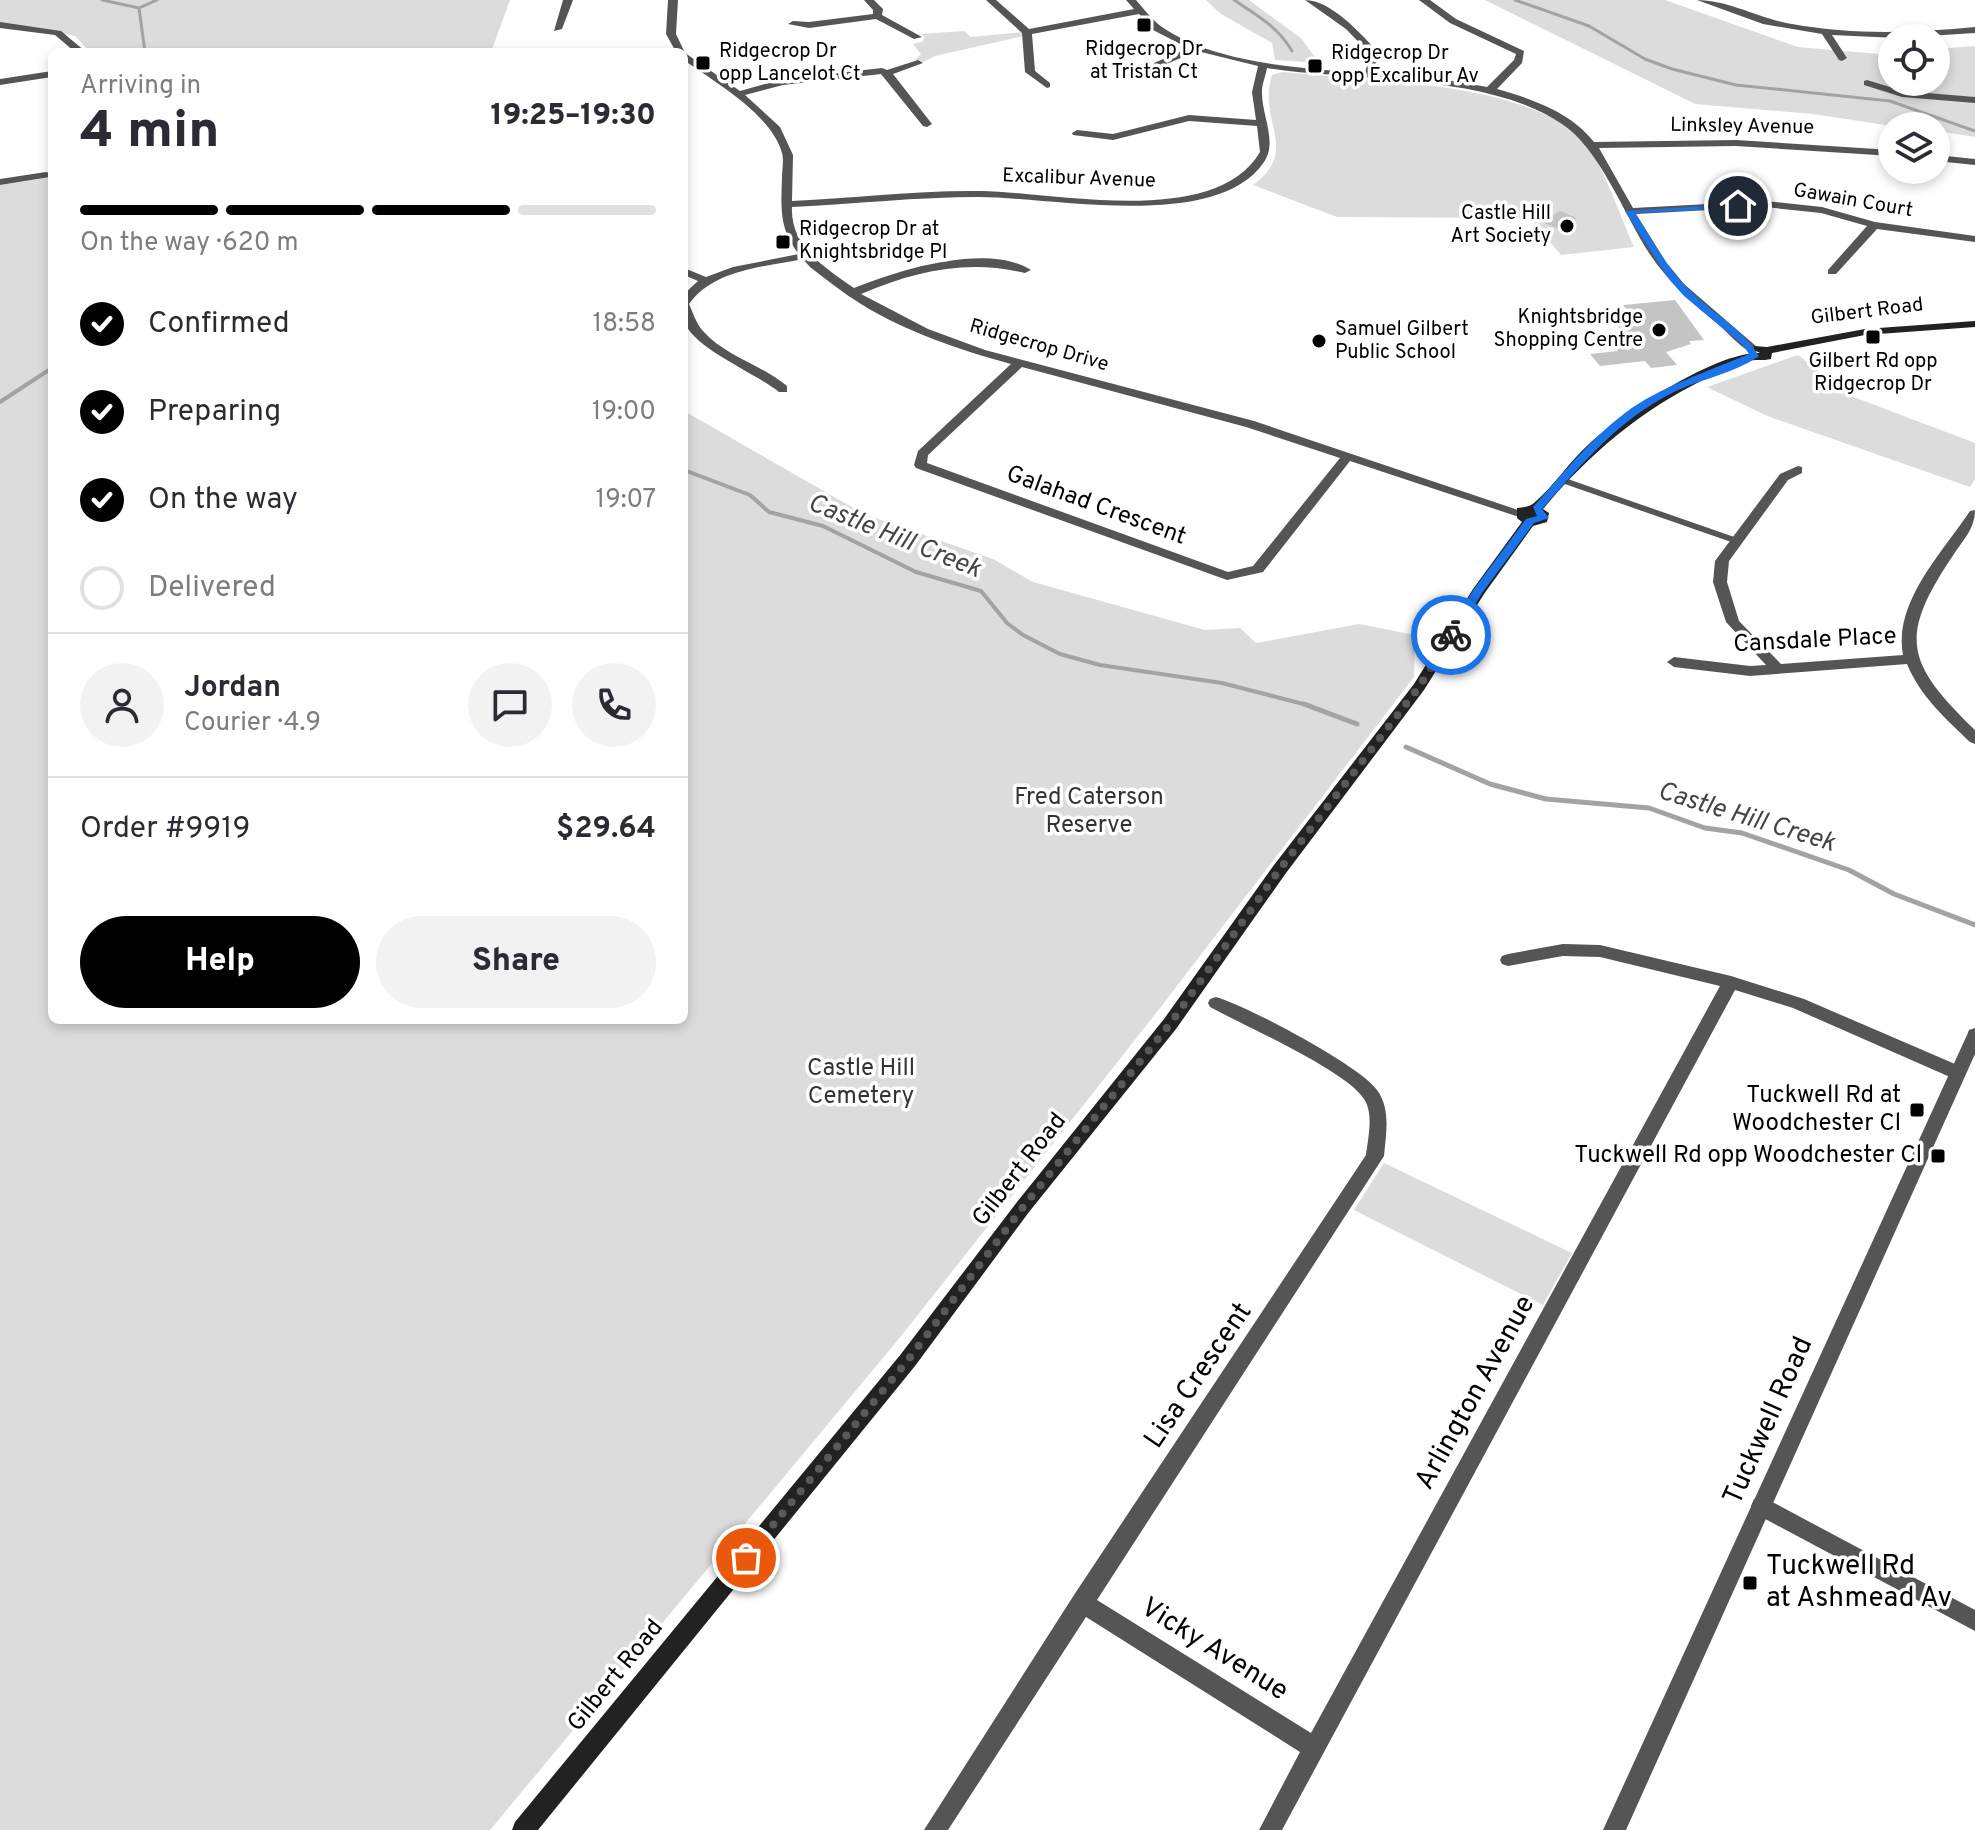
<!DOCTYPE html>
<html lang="en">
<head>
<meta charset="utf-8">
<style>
  :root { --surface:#fff; --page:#f2f2f3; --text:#2b2b33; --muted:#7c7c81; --line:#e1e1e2; --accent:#000 }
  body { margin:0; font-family:Overpass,sans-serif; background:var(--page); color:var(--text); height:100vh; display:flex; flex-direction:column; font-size:30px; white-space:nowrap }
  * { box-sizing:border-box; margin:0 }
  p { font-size:26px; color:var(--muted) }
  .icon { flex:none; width:44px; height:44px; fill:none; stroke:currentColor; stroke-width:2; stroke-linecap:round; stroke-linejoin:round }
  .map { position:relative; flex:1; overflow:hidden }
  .drawer { position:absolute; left:48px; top:48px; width:640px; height:976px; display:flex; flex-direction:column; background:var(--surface); border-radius:12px; box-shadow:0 4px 12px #0003 }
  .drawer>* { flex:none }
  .tools { position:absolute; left:1878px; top:24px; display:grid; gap:16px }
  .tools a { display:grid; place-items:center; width:72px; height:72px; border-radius:50%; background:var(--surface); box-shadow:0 4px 12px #0003; font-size:40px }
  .pin { position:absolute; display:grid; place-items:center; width:68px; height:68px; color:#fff; margin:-34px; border:4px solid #fff; border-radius:50%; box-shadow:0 2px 8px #0007 }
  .courier { position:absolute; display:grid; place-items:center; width:80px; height:80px; margin:-40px; border:6px solid #1a73e8; border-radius:50%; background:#fff; color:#222; box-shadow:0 2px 10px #0007 }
  .summary em { font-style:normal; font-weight:800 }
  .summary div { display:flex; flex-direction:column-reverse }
  .summary { display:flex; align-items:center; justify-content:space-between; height:136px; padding:0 32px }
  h1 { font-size:52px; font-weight:800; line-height:60px }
  .bar { display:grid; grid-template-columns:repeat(4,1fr); gap:12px 8px; align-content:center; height:96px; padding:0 32px }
  .bar i { height:10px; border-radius:6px; background:var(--line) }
  .bar .on { background:var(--accent) }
  .bar p { grid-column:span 4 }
  .line { display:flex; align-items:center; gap:20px; padding:0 32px; border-top:2px solid var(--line) }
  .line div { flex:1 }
  .round { display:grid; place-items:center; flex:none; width:84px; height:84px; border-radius:42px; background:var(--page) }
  ol { padding:0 32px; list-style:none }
  li { display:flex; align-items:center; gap:24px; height:88px }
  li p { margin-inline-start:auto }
  li .icon { padding:8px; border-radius:50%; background:var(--accent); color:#fff; stroke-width:4 }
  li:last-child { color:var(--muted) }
  li i { width:44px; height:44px; border:4px solid var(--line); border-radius:50% }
  .cta { display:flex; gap:16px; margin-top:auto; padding:16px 32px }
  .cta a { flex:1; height:92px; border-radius:48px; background:var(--accent); color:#fff; font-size:32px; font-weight:800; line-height:92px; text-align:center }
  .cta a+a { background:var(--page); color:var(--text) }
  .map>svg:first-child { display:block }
  .green { fill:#dcdcdc }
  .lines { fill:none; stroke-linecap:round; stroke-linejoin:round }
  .stream-far2 { stroke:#a3a3a3; stroke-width:3 }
  .stream-far1 { stroke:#a3a3a3; stroke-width:4 }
  .stream { stroke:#a3a3a3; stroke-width:5 }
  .building { fill:#c4c4c4 }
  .pedestrian { fill:#555; fill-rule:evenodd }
  .minor { fill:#555; fill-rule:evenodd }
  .tertiary { fill:#555; fill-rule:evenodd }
  .secondary { fill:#222; fill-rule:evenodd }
  .route { fill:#1a73e8 }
  .done { stroke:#595959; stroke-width:8; stroke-dasharray:0 14.4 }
  .poi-dot { fill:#000; stroke:#fff; stroke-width:3 }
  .labels { text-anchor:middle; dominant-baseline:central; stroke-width:7; stroke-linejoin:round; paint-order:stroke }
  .far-poi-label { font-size:20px; fill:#000; stroke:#fff; text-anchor:start }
  .far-street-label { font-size:20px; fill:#000; stroke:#fff }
  .street-label { font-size:24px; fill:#000; stroke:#fff }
  .park-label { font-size:24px; fill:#333; stroke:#fff }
  .poi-label { font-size:24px; fill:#000; stroke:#fff; text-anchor:end }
  .water-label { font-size:26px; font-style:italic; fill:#444; stroke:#fff }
  .near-street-label { font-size:28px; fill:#000; stroke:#fff }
  .near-poi-label { font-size:28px; fill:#000; stroke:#fff; text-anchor:start }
</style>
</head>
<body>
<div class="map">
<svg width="1975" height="1830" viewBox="0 0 1975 1830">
  <rect width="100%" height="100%" fill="#fff"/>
  <g class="green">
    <polygon points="0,0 510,0 491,52 90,52 75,36 0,23"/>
    <polygon points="1206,0 1249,0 1302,39 1319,63 1275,60 1272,43 1221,14"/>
    <polygon points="1485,0 1665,0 1798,47 1892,55 1892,82 1936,82 1936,49 1975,46 1975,137 1936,131 1936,126 1892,126 1813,114 1695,104"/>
    <polygon points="964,31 971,37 1023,32 1024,36 935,56 923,62 915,60 921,54 913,44 922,42 925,37 920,34"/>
    <path d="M1282,72C1361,80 1530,81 1585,142C1600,158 1623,223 1634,247L1561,255L1530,218L1337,217L1253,185C1301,149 1257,122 1272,75Z"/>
    <polygon points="52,177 52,1020 684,1020 684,411 864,514 993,559 1033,582 1205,630 1240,628 1256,643 1359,624 1415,635 1414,677 1160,1008 902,1335 490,1830 0,1830 0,185"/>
    <polygon points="1798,355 1851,396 1975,443 1975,479 1970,487 1767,416 1707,387"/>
    <polygon points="1384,1163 1572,1253 1543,1305 1354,1210"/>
  </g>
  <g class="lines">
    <g class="stream-far2">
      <polyline points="102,0 139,8"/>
      <path d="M1234,0C1257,15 1278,27 1292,51"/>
      <polyline points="1515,0 1589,26 1645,59 1672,69 1736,85 1890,101 1975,131"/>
      <polyline points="145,52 139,8 157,0"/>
    </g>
    <g class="stream-far1">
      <polyline points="0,402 52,368"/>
      <polyline points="684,470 750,495 769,512 823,526 916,572 981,591 1007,623 1023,635 1060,654 1100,665 1222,683 1311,706"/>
    </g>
    <g class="stream">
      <polyline points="1304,704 1357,724"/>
      <polyline points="1406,747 1490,784 1546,799 1649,808 1705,828 1742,833 1849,870 1894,894 1975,925"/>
    </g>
  </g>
  <g class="building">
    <polygon points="1560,211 1577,218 1559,229 1542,222"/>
    <polygon points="1675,300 1704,340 1689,341 1691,344 1666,352 1677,365 1651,368 1645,361 1600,366 1590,354 1618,351 1609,339 1626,337 1609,315 1629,313 1623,305"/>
  </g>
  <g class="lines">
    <polygon class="pedestrian" points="1562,477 1740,539 1742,541 1740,543 1734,543 1559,482 1557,480"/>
    <g class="minor">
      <polygon points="563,0 573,0 562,29 554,31"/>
      <path d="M668,0H678L676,34L685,53L740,91L783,79L882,68L887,70L918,60L923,63L893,74L932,124L927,127L923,126L881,74L783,85L745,95L780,127L793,155L792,201C855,198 918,190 981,191C1056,192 1215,229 1260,152L1257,126L1189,121L1113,140L1073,135L1072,133L1077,130L1113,134L1189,115L1256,120L1252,92L1258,66L1197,51L1162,66L1165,74L1157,76L1154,63L1188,48L1153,30L1139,14L1032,34L1035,71L1050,83V87L1047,88L1025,72L1022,33L986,0H996L1029,29L1134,9L1126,0H1136C1144,9 1152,20 1162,27C1216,64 1301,68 1365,73L1370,54L1346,29L1305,0C1331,0 1361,34 1378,52L1374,74L1454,81L1487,87L1514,60L1516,54L1450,23L1419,0H1430L1456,19L1524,51L1522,63L1497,89C1532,99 1571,112 1594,142L1736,140L1892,150V156L1736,146L1599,148L1633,208L1765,201L1822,207L1875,222L1975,236V242L1877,229L1836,274H1828V270L1867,226L1821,213L1765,207L1636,214L1666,262L1684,284L1757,347V351L1753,353C1741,348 1730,335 1720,326C1693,304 1669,283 1649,253C1624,214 1599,148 1562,124C1487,73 1357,82 1267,68C1266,75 1262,84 1262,91C1261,114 1278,142 1264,162C1217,232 1052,197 979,197C917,197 854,204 792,207C790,246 825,268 854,288C898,270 987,242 1031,270L1025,273C967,259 915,271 861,294L928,329L985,350L1254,421L1527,513L1526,516H1516L1350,461L1263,572L1227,580L916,468L914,465L918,451L1011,364C960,350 906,332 861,304C843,293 827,280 810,267L803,259C765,267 714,269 689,304C693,313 696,323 703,331C725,356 762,365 787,386V392H779C756,373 690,347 684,320C682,312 684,302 684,294L698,281L684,275V268L706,277L733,267L799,254C779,230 781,207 782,178C782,170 784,160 782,153C771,114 716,83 684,60V52H676L666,34ZM1022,367L1246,427L1340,458L1253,566L1228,572L927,463L928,455Z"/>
      <polygon points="864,0 874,0 883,9 882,15 922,37 914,39 876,19 809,28 788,24 793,21 809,22 873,14 873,10"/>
      <path d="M1697,0C1729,0 1760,19 1792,24C1852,35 1914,33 1975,27V33L1897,38L1832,35L1847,58L1842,61L1839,60L1822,34L1763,24Z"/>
      <polygon points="0,22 61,31 86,52 75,52 55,35 0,28"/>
      <polygon points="52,71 52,77 0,85 0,79"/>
      <polygon points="1867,80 1903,91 1975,97 1975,103 1902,97 1864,85 1864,81"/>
      <polygon points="1936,155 1975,159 1975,165 1936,161"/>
      <polygon points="46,172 50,173 50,177 0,185 0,179"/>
      <path d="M1798,466L1802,467V473L1788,480L1729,561L1727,582L1739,621L1781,664L1903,655C1893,602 1943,552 1970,511L1975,510C1975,528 1964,539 1954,554C1898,637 1905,662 1975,730V744L1970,742C1946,719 1920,696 1907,664L1750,676L1674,667L1667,662L1674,657L1750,666L1766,665L1726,622L1713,582L1715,561L1780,474Z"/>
      <path d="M1563,944L1600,945L1731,976L1804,999L1962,1067L1965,1072L1962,1077H1950L1793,1008L1735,990L1282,1830H1259L1300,1752L1086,1617L948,1830H924L1074,1595L1366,1155C1368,1138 1374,1114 1364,1099C1347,1071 1243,1025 1210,1007L1208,1003L1210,999L1216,997C1247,1006 1359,1065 1377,1090C1391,1109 1386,1134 1384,1156L1097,1600L1311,1733L1720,986L1600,957L1563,956L1508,966L1502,964L1500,960L1502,956L1508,954Z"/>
      <polygon points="1761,1496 1975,1610 1975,1631 1754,1513 1751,1506 1754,1499"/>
    </g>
    <polygon class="tertiary" points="1975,1028 1975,1054 1626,1830 1603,1830 1967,1035 1969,1030"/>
    <path class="secondary" d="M1975,321V327L1865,335L1772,353L1771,359C1763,361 1755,359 1747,361C1733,364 1720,372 1707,378C1641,410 1590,453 1543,509L1549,513L1547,522L1533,526L1484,594L1424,690L1286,873L1176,1029L1029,1212L915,1366L538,1830H512L515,1822L901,1354L1017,1202L1164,1019L1274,865L1414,684L1473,589L1522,522L1517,518V508C1523,507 1530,507 1534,503C1554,486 1569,462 1589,444C1621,414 1717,351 1760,353L1754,350V346L1767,347L1865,329Z"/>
  </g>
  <path class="route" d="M1741,204L1738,208L1635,213C1652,239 1667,269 1690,291C1712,313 1742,328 1759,356C1735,373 1701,379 1674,392C1619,419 1582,464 1542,509L1549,518L1534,523L1482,593L1455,638H1447L1445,635L1474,589L1526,519L1537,516L1533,507C1562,475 1589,440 1625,413C1661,386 1707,372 1749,354L1742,344L1684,296L1669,279L1625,211Z"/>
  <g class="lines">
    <polyline class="done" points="746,1558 908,1360 1023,1207 1170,1024 1280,869 1419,687 1451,635"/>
  </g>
  <g class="poi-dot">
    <rect x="1136" y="17" width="16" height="16" rx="4"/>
    <rect x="695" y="55" width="16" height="16" rx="4"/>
    <rect x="1307" y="58" width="16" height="16" rx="4"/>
    <circle cx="1567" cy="226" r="8"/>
    <rect x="775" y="234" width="16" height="16" rx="4"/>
    <circle cx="1659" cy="330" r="8"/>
    <rect x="1865" y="329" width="16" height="16" rx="4"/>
    <circle cx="1319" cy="341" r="8"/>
    <rect x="1909" y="1102" width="16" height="16" rx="4"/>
    <rect x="1930" y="1148" width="16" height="16" rx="4"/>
    <rect x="1742" y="1575" width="16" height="16" rx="4"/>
  </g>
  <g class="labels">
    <g class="far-poi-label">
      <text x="1144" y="50" text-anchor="middle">Ridgecrop Dr<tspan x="1144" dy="23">at Tristan Ct</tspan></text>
      <text x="719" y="52">Ridgecrop Dr<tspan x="719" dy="23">opp Lancelot Ct</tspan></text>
      <text x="1331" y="54">Ridgecrop Dr<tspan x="1331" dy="23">opp Excalibur Av</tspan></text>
      <text x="1551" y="214" text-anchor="end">Castle Hill<tspan x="1551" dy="23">Art Society</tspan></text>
      <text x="799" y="230">Ridgecrop Dr at<tspan x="799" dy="23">Knightsbridge Pl</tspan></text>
      <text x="1643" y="318" text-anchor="end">Knightsbridge<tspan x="1643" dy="23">Shopping Centre</tspan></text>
      <text x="1335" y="330">Samuel Gilbert<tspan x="1335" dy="23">Public School</tspan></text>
      <text x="1873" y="362" text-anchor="middle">Gilbert Rd opp<tspan x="1873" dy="23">Ridgecrop Dr</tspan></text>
    </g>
    <g class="far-street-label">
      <text transform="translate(1742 127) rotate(1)">Linksley Avenue</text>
      <text transform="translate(1079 179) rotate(2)">Excalibur Avenue</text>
      <text transform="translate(1853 201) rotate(10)">Gawain Court</text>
      <text transform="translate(1867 312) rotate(-7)">Gilbert Road</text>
      <text transform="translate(1039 346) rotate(16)">Ridgecrop Drive</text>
    </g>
    <g class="street-label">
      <text transform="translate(1096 506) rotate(20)">Galahad Crescent</text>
      <text transform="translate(1815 641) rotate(-3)">Cansdale Place</text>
      <text transform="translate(1020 1170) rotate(-52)">Gilbert Road</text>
      <text transform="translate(616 1676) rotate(-51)">Gilbert Road</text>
    </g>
    <g class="park-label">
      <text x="1089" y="798">Fred Caterson<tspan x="1089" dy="28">Reserve</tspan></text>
      <text x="861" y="1069">Castle Hill<tspan x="861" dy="28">Cemetery</tspan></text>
    </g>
    <g class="poi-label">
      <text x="1901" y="1096">Tuckwell Rd at<tspan x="1901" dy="28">Woodchester Cl</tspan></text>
      <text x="1922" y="1156">Tuckwell Rd opp Woodchester Cl</text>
    </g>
    <g class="water-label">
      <text transform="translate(894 537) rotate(22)">Castle Hill Creek</text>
      <text transform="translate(1746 818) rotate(17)">Castle Hill Creek</text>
    </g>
    <g class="near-street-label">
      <text transform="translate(1199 1376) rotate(-56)">Lisa Crescent</text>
      <text transform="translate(1476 1393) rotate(-61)">Arlington Avenue</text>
      <text transform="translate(1769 1421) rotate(-66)">Tuckwell Road</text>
      <text transform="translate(1214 1650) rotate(32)">Vicky Avenue</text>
    </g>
    <g class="near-poi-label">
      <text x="1766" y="1567">Tuckwell Rd<tspan x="1766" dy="32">at Ashmead Av</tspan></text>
    </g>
  </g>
</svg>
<div class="tools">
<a><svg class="icon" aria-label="locate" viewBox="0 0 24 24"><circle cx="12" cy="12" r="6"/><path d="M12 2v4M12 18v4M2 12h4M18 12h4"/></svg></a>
<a><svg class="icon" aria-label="layers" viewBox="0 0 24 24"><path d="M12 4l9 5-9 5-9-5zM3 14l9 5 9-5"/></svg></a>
</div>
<div class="pin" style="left:746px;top:1558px;background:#ea580c"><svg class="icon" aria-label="bag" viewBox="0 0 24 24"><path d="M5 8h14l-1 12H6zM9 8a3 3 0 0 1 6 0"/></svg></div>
<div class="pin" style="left:1738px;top:206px;background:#1f2937"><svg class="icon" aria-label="home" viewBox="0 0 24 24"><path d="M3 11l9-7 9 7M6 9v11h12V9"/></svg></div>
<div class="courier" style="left:1451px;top:635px"><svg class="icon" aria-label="bike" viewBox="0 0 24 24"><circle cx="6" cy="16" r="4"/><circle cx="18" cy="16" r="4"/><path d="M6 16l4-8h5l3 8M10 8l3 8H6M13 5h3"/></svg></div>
<section class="drawer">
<div class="summary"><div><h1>4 min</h1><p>Arriving in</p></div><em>19:25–19:30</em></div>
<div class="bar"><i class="on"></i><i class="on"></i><i class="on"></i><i></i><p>On the way · 620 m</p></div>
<ol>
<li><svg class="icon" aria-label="check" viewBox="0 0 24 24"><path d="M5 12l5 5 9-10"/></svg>Confirmed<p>18:58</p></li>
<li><svg class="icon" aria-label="check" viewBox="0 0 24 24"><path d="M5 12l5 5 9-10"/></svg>Preparing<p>19:00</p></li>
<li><svg class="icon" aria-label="check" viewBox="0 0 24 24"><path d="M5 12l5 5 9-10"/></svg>On the way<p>19:07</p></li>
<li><i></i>Delivered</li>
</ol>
<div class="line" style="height:144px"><a class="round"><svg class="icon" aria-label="person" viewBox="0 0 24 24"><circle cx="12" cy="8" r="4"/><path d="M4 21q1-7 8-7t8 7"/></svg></a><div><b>Jordan</b><p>Courier · 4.9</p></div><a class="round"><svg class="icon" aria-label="chat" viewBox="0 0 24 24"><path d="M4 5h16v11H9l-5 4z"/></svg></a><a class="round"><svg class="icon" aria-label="phone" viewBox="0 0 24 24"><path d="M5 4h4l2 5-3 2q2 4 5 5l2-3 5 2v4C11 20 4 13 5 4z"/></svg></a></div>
<div class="line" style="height:104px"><div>Order #9919</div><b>$29.64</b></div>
<div class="cta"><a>Help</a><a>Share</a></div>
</section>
</div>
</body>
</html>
